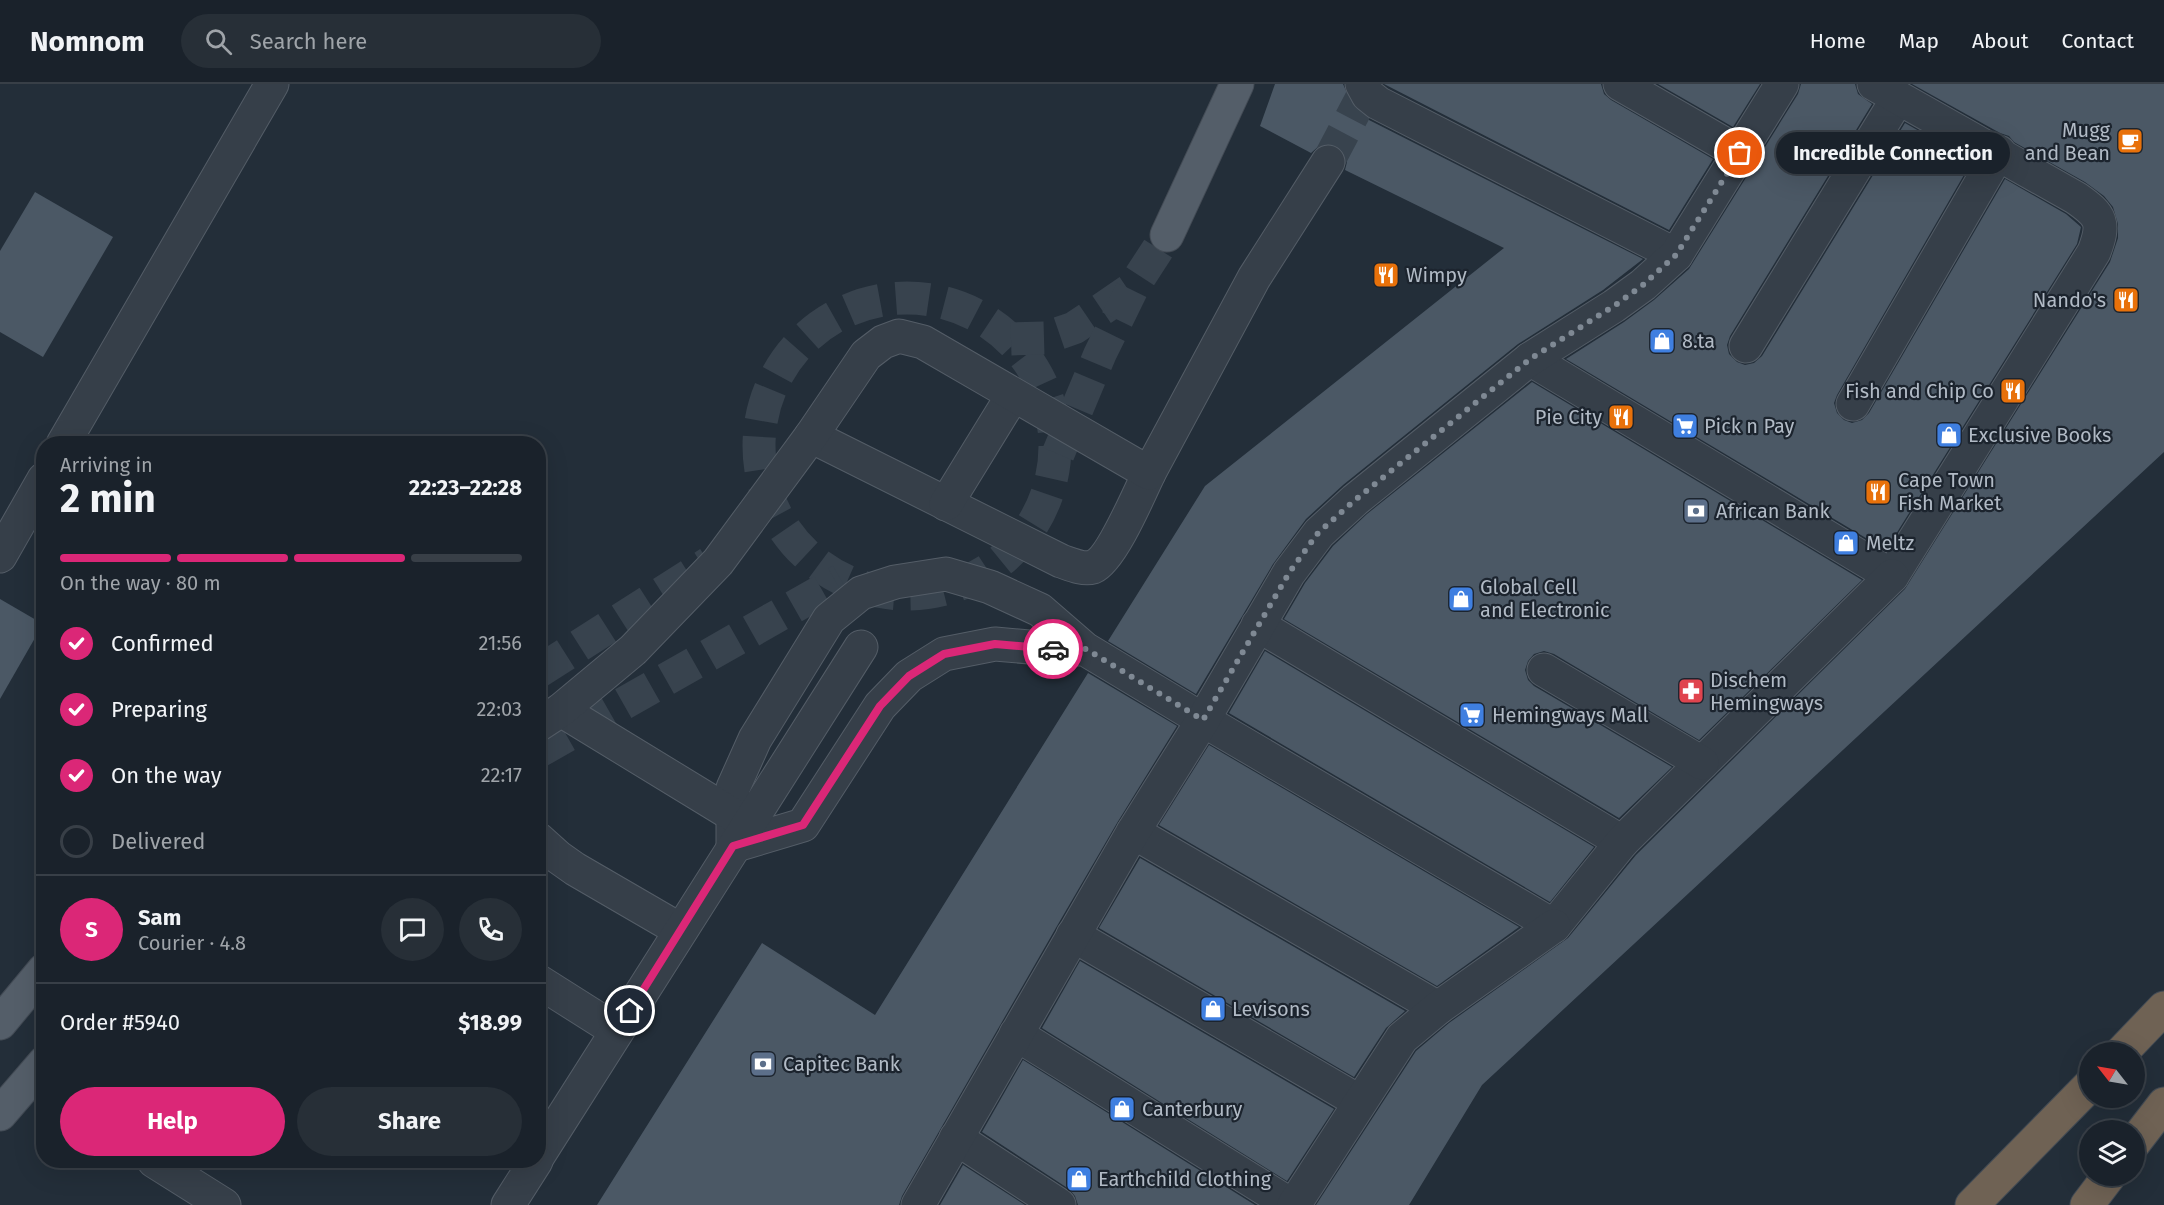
<!DOCTYPE html>
<html lang="en">
<head>
<meta charset="utf-8">
<style>
  :root { --surface:#1a222b; --page:#272f37; --text:#f1f3f6; --muted:#9fa4a9; --line:#383f47; --accent:#db2777 }
  body { margin:0; font-family:"Fira Sans",sans-serif; background:var(--page); color:var(--text); height:100vh; display:flex; flex-direction:column; font-size:22px; white-space:nowrap }
  * { box-sizing:border-box; margin:0 }
  p { font-size:20px; color:var(--muted) }
  .icon { flex:none; width:33px; height:33px; fill:none; stroke:currentColor; stroke-width:2; stroke-linecap:round; stroke-linejoin:round }
  .map { position:relative; flex:1; overflow:hidden }
  .sheet { position:absolute; left:36px; top:352px; width:510px; height:732px; display:flex; flex-direction:column; background:var(--surface); border-radius:24px; box-shadow:0 6px 24px #0002,0 0 0 2px var(--line) }
  .sheet>* { flex:none }
  .needle { width:39px; rotate:301deg }
  .fabs { position:absolute; left:2079px; top:958px; display:grid; gap:12px }
  .fabs a { display:grid; place-items:center; width:66px; height:66px; border-radius:50%; background:var(--surface); box-shadow:0 6px 24px #0002,0 0 0 2px var(--line); font-size:30px }
  .pin { position:absolute; display:grid; place-items:center; width:51px; height:51px; color:#fff; margin:-26px; border:3px solid #fff; border-radius:50%; box-shadow:0 2px 6px #0007 }
  .courier { position:absolute; display:grid; place-items:center; width:60px; height:60px; margin:-30px; border:4px solid #db2777; border-radius:50%; background:#fff; color:#222; box-shadow:0 2px 8px #0007 }
  .bubble { position:absolute; height:42px; border-radius:21px; background:var(--surface); box-shadow:0 6px 24px #0002,0 0 0 2px var(--line); font-size:20px; font-weight:700; line-height:42px; text-align:center }
  .summary em { font-style:normal; font-weight:700 }
  .summary div { display:flex; flex-direction:column-reverse }
  .summary { display:flex; align-items:center; justify-content:space-between; height:102px; padding:0 24px }
  h1 { font-size:39px; font-weight:700; line-height:45px }
  .bar { display:grid; grid-template-columns:repeat(4,1fr); gap:9px 6px; align-content:center; height:72px; padding:0 24px }
  .bar i { height:8px; border-radius:4px; background:var(--line) }
  .bar .current { background:var(--accent) }
  .bar p { grid-column:span 4 }
  .line { display:flex; align-items:center; gap:15px; padding:0 24px; border-top:2px solid var(--line) }
  .line div { flex:1 }
  .round { display:grid; place-items:center; flex:none; width:63px; height:63px; border-radius:32px; background:var(--page) }
  ol { padding:0 24px; list-style:none }
  li { display:flex; align-items:center; gap:18px; height:66px }
  li p { margin-inline-start:auto }
  li .icon { padding:6px; border-radius:50%; background:var(--accent); color:#fff; stroke-width:4 }
  li:last-child { color:var(--muted) }
  li i { width:33px; height:33px; border:3px solid var(--line); border-radius:50% }
  .primary-button { display:flex; gap:12px; margin-top:auto; padding:12px 24px }
  .primary-button a { flex:1; height:69px; border-radius:36px; background:var(--accent); color:#fff; font-size:24px; font-weight:700; line-height:69px; text-align:center }
  .primary-button a+a { background:var(--page); color:var(--text) }
  header { display:flex; align-items:center; gap:36px; box-sizing:border-box; height:84px; padding:0 30px; background:var(--surface); border-bottom:2px solid var(--line) }
  header strong { font-size:28px }
  nav { display:flex; gap:33px; margin-inline-start:auto; font-size:21px }
  .search { width:420px; height:54px; background:var(--page); display:flex; align-items:center; gap:15px; box-sizing:border-box; padding:0 21px; border-radius:33px; color:var(--muted); font-size:22px }
  .map>svg:first-child { display:block }
  .building { fill:#4b5865 }
  .lines { fill:none; stroke-linecap:round; stroke-linejoin:round }
  .minor-tunnel { stroke:#38434e; stroke-width:33; stroke-dasharray:33 16; stroke-linecap:butt }
  .major-tunnel { stroke:#38434e; stroke-width:33; stroke-dasharray:33 16; stroke-linecap:butt }
  .minor-casing { stroke:#545d67; stroke-width:35 }
  .major-casing { stroke:#434b55; stroke-width:35 }
  .highway-casing { stroke:#414a54; stroke-width:35 }
  .minor { stroke:#363f49; stroke-width:33 }
  .major { stroke:#545e69; stroke-width:33 }
  .highway { stroke:#6f6254; stroke-width:33 }
  .done { stroke:#7f8994; stroke-width:6; stroke-dasharray:0 10.8 }
  .route { stroke:#db2777; stroke-width:8 }
  .labels { text-anchor:middle; dominant-baseline:central; stroke-width:4.5; stroke-linejoin:round; paint-order:stroke }
  .poi-label { font-size:20px; fill:#b1bac5; stroke:#1c242e; text-anchor:start }
</style>
</head>
<body>
<header>
<strong>Nomnom</strong>
<div class="search"><svg class="icon" aria-label="search" viewBox="0 0 24 24"><circle cx="10" cy="10" r="6"/><path d="M15 15l6 6"/></svg>Search here</div>
<nav><a>Home</a><a>Map</a><a>About</a><a>Contact</a></nav>
</header>
<div class="map">
<svg width="2164" height="1121" viewBox="0 0 2164 1121">
  <rect width="100%" height="100%" fill="#232e39"/>
  <g class="building">
    <polygon points="1275,0 1343,0 1352,20 1369,36 1643,175 1603,206 1518,260 1343,401 1306,435 1273,480 1196,610 1108,557 1205,402 1504,164 1345,86 1347,78 1345,70 1338,62 1329,59 1320,61 1311,69 1260,42"/>
    <polygon points="1384,0 1601,0 1604,10 1611,16 1713,75 1669,146"/>
    <polygon points="1658,0 1760,0 1733,43"/>
    <polygon points="1801,0 1855,0 1858,10 1872,20 1730,252 1727,261 1729,270 1737,278 1745,281 1754,279 1762,272 1905,39 1972,77 1837,311 1834,319 1837,329 1844,336 1852,339 1862,336 1869,329 2005,95 2066,130 2081,143 2077,160 1886,466 1566,275 1624,238 1654,216 1689,185 1798,10"/>
    <polygon points="1912,0 2164,0 2164,368 1482,1001 1409,1121 1316,1121 1416,967 1449,939 1568,854 1636,771 1905,505 2110,178 2118,154 2118,140 2113,123 2104,112 2085,98 2014,58 2009,52 2000,49"/>
    <polygon points="35,108 113,153 43,273 0,248 0,167"/>
    <polygon points="1532,298 1862,496 1699,656 1554,570 1544,567 1534,570 1528,577 1525,586 1528,596 1534,602 1672,683 1619,734 1284,535 1305,499 1333,462 1367,430"/>
    <polygon points="0,515 43,540 0,615"/>
    <polygon points="1265,567 1594,763 1550,818 1229,629"/>
    <polygon points="1088,589 1177,642 1117,739 1057,842 902,1112 899,1121 597,1121 762,859 875,931"/>
    <polygon points="1209,661 1519,843 1437,902 1159,741"/>
    <polygon points="1140,774 1405,927 1386,944 1354,993 1099,844"/>
    <polygon points="1080,877 1334,1025 1287,1097 1042,944"/>
    <polygon points="1023,976 1255,1121 1078,1121 1075,1112 1069,1105 982,1048"/>
    <polygon points="963,1081 1025,1121 940,1121"/>
  </g>
  <g class="lines">
    <polyline class="minor-tunnel" points="1328,78 1369,0"/>
    <g class="major-tunnel">
      <circle cx="907" cy="362" r="148"/>
      <polyline points="1011,255 1045,254 1074,244 1130,206"/>
      <polyline points="1058,370 1100,270 1132,205 1167,151"/>
      <polyline points="538,588 709,479"/>
      <polyline points="538,668 841,496"/>
    </g>
    <defs>
      <g id="minor">
        <polyline points="1362,0 1368,11 1378,19 1676,171"/>
        <polyline points="1620,0 1740,69"/>
        <polyline points="1746,262 1898,14"/>
        <path d="M1530,275L1892,492L2094,168C2105,139 2102,132 2076,114L1874,0"/>
        <polyline points="1853,320 1999,68"/>
        <path d="M811,352L1061,477C1070,480 1083,486 1093,483C1111,476 1140,408 1149,389"/>
        <polyline points="63,360 272,0"/>
        <polyline points="946,420 1013,311"/>
        <polyline points="0,472 44,395"/>
        <polyline points="1258,541 1622,758"/>
        <polyline points="1085,565 1053,565 995,560 944,570 909,592 880,622 803,741 733,762 733,704 755,655 829,535 861,509 895,498 946,490 990,503 1040,526 1085,565 1203,636 1554,842 1622,758 1892,492"/>
        <polyline points="1544,586 1702,679"/>
        <polyline points="561,626 733,731"/>
        <polyline points="538,641 561,626 633,566 718,478 811,352 866,271 883,258 899,252 923,258 1149,389 1254,194 1328,78"/>
        <polyline points="1133,748 1438,924"/>
        <polyline points="538,755 558,773 575,785 680,846"/>
        <polyline points="1073,851 1360,1018"/>
        <polyline points="538,897 617,947"/>
        <polyline points="1016,950 1291,1121"/>
        <polyline points="956,1054 1059,1121"/>
        <polyline points="538,1072 861,563"/>
        <polyline points="154,1077 224,1121"/>
        <polyline points="508,1121 536,1077"/>
        <polyline points="918,1121 1133,748 1203,636 1289,489 1319,449 1355,416 1530,275 1614,222 1643,201 1676,171 1782,0"/>
        <polyline points="1294,1121 1402,954 1438,924 1554,842"/>
      </g>
      <g id="major">
        <polyline points="1167,151 1237,0"/>
        <polyline points="0,939 44,886"/>
        <polyline points="0,1030 44,979"/>
      </g>
      <g id="highway">
        <polyline points="2121,969 2164,924"/>
        <polyline points="2134,1059 2164,1020"/>
        <polyline points="1972,1121 2090,1001"/>
        <polyline points="2087,1121 2109,1092"/>
      </g>
    </defs>
    <use href="#minor" class="minor-casing"/>
    <use href="#major" class="major-casing"/>
    <use href="#highway" class="highway-casing"/>
    <use href="#minor" class="minor"/>
    <use href="#major" class="major"/>
    <use href="#highway" class="highway"/>
  </g>
  <g class="lines">
    <polyline class="done" points="1053,565 1086,565 1203,636 1289,489 1318,449 1355,416 1530,275 1614,222 1643,201 1676,171 1740,69"/>
    <polyline class="route" points="630,927 733,762 803,741 880,622 909,592 944,570 995,560 1053,565"/>
  </g>
  <defs>
    <symbol id="cafe-square" viewBox="-11 -11 22 22"><rect x="-9" y="-9" width="18" height="18" rx="4" fill="#e8710a" stroke="#1c242e"/><path d="M-5.5-4.5H6V0H3Q3 3.5 0 3.5H-2.5Q-5.5 3.5-5.5 0ZM3-3.2v2h1.7v-2ZM-6 4.5H4V6H-6Z" fill="#fff"/></symbol>
    <symbol id="restaurant-square" viewBox="-11 -11 22 22"><rect x="-9" y="-9" width="18" height="18" rx="4" fill="#e8710a" stroke="#1c242e"/><path d="M-5-6h1v4h1v-4h1v4h1v-4h1v5L-1.5 .5V6h-2V.5L-5-1ZM5-6V6H3V1.5H1.5Q1.5-4 5-6Z" fill="#fff"/></symbol>
    <symbol id="shop-square" viewBox="-11 -11 22 22"><rect x="-9" y="-9" width="18" height="18" rx="4" fill="#3f7fe0" stroke="#1c242e"/><path d="M-5-2.5h2.3a2.7 3.5 0 0 1 5.4 0H5L5.5 6h-11ZM-1.5-2.5h3a1.5 2.3 0 0 0-3 0Z" fill="#fff"/></symbol>
    <symbol id="supermarket-square" viewBox="-11 -11 22 22"><rect x="-9" y="-9" width="18" height="18" rx="4" fill="#3f7fe0" stroke="#1c242e"/><path d="M-6-5.5h2.5l.6 2H6L4.5 2H-2.5L-4.4-4H-6ZM-1.5 3.2a1.3 1.3 0 1 0 .1 0ZM3 3.2a1.3 1.3 0 1 0 .1 0Z" fill="#fff"/></symbol>
    <symbol id="bank-square" viewBox="-11 -11 22 22"><rect x="-9" y="-9" width="18" height="18" rx="4" fill="#5c6f8a" stroke="#1c242e"/><path d="M-6-4H6V4H-6ZM0-2.3a2.3 2.3 0 1 0 0 4.6a2.3 2.3 0 1 0 0-4.6Z" fill="#fff"/></symbol>
    <symbol id="pharmacy-square" viewBox="-11 -11 22 22"><rect x="-9" y="-9" width="18" height="18" rx="4" fill="#e0444e" stroke="#1c242e"/><path d="M-2-6h4v4h4v4h-4v4h-4v-4h-4v-4h4Z" fill="#fff"/></symbol>
  </defs>
  <g fill-rule="evenodd">
    <use href="#cafe-square" x="2115" y="42" width="30" height="30"/>
    <use href="#restaurant-square" x="1371" y="176" width="30" height="30"/>
    <use href="#restaurant-square" x="2111" y="201" width="30" height="30"/>
    <use href="#shop-square" x="1647" y="242" width="30" height="30"/>
    <use href="#restaurant-square" x="1998" y="292" width="30" height="30"/>
    <use href="#restaurant-square" x="1606" y="318" width="30" height="30"/>
    <use href="#supermarket-square" x="1670" y="327" width="30" height="30"/>
    <use href="#shop-square" x="1934" y="336" width="30" height="30"/>
    <use href="#restaurant-square" x="1863" y="393" width="30" height="30"/>
    <use href="#bank-square" x="1681" y="412" width="30" height="30"/>
    <use href="#shop-square" x="1831" y="444" width="30" height="30"/>
    <use href="#shop-square" x="1446" y="500" width="30" height="30"/>
    <use href="#pharmacy-square" x="1676" y="592" width="30" height="30"/>
    <use href="#supermarket-square" x="1457" y="616" width="30" height="30"/>
    <use href="#shop-square" x="1198" y="910" width="30" height="30"/>
    <use href="#bank-square" x="748" y="965" width="30" height="30"/>
    <use href="#shop-square" x="1107" y="1010" width="30" height="30"/>
    <use href="#shop-square" x="1064" y="1080" width="30" height="30"/>
  </g>
  <g class="labels">
    <g class="poi-label">
      <text x="2110" y="46" text-anchor="end">Mugg<tspan x="2110" dy="23">and Bean</tspan></text>
      <text x="1406" y="191">Wimpy</text>
      <text x="2106" y="216" text-anchor="end">Nando's</text>
      <text x="1682" y="257">8.ta</text>
      <text x="1994" y="307" text-anchor="end">Fish and Chip Co</text>
      <text x="1602" y="333" text-anchor="end">Pie City</text>
      <text x="1704" y="342">Pick n Pay</text>
      <text x="1968" y="351">Exclusive Books</text>
      <text x="1898" y="396">Cape Town<tspan x="1898" dy="23">Fish Market</tspan></text>
      <text x="1716" y="427">African Bank</text>
      <text x="1866" y="459">Meltz</text>
      <text x="1480" y="503">Global Cell<tspan x="1480" dy="23">and Electronic</tspan></text>
      <text x="1710" y="596">Dischem<tspan x="1710" dy="23">Hemingways</tspan></text>
      <text x="1492" y="631">Hemingways Mall</text>
      <text x="1232" y="925">Levisons</text>
      <text x="783" y="980">Capitec Bank</text>
      <text x="1142" y="1025">Canterbury</text>
      <text x="1098" y="1095">Earthchild Clothing</text>
    </g>
  </g>
</svg>
<div class="fabs">
<a><svg class="needle" viewBox="-14 -14 28 28"><path d="M0-13l5 13h-10z" fill="#e53935"/><path d="M0 13l5-13h-10z" fill="#9fa4a9"/></svg></a>
<a><svg class="icon" aria-label="layers" viewBox="0 0 24 24"><path d="M12 4l9 5-9 5-9-5zM3 14l9 5 9-5"/></svg></a>
</div>
<div class="pin" style="left:1740px;top:69px;background:#ea580c"><svg class="icon" aria-label="bag" viewBox="0 0 24 24"><path d="M5 8h14l-1 12H6zM9 8a3 3 0 0 1 6 0"/></svg></div>
<div class="pin" style="left:630px;top:927px;background:#1f2937"><svg class="icon" aria-label="home" viewBox="0 0 24 24"><path d="M3 11l9-7 9 7M6 9v11h12V9"/></svg></div>
<div class="courier" style="left:1053px;top:565px"><svg class="icon" aria-label="car" viewBox="0 0 24 24"><path d="M5 17H2v-5l4-1 3-4h7l3 4 3 1v5h-3M9 17h6M6 11h13"/><circle cx="7" cy="17" r="2"/><circle cx="17" cy="17" r="2"/></svg></div>
<div class="bubble" style="left:1776px;top:48px;width:234px">Incredible Connection</div>
<section class="sheet">
<div class="summary"><div><h1>2 min</h1><p>Arriving in</p></div><em>22:23–22:28</em></div>
<div class="bar"><i class="current"></i><i class="current"></i><i class="current"></i><i></i><p>On the way · 80 m</p></div>
<ol>
<li><svg class="icon" aria-label="check" viewBox="0 0 24 24"><path d="M5 12l5 5 9-10"/></svg>Confirmed<p>21:56</p></li>
<li><svg class="icon" aria-label="check" viewBox="0 0 24 24"><path d="M5 12l5 5 9-10"/></svg>Preparing<p>22:03</p></li>
<li><svg class="icon" aria-label="check" viewBox="0 0 24 24"><path d="M5 12l5 5 9-10"/></svg>On the way<p>22:17</p></li>
<li><i></i>Delivered</li>
</ol>
<div class="line" style="height:108px"><b class="round" style="background:var(--accent);color:#fff">S</b><div><b>Sam</b><p>Courier · 4.8</p></div><a class="round"><svg class="icon" aria-label="chat" viewBox="0 0 24 24"><path d="M4 5h16v11H9l-5 4z"/></svg></a><a class="round"><svg class="icon" aria-label="phone" viewBox="0 0 24 24"><path d="M5 4h4l2 5-3 2q2 4 5 5l2-3 5 2v4C11 20 4 13 5 4z"/></svg></a></div>
<div class="line" style="height:78px"><div>Order #5940</div><b>$18.99</b></div>
<div class="primary-button"><a>Help</a><a>Share</a></div>
</section>
</div>
</body>
</html>
